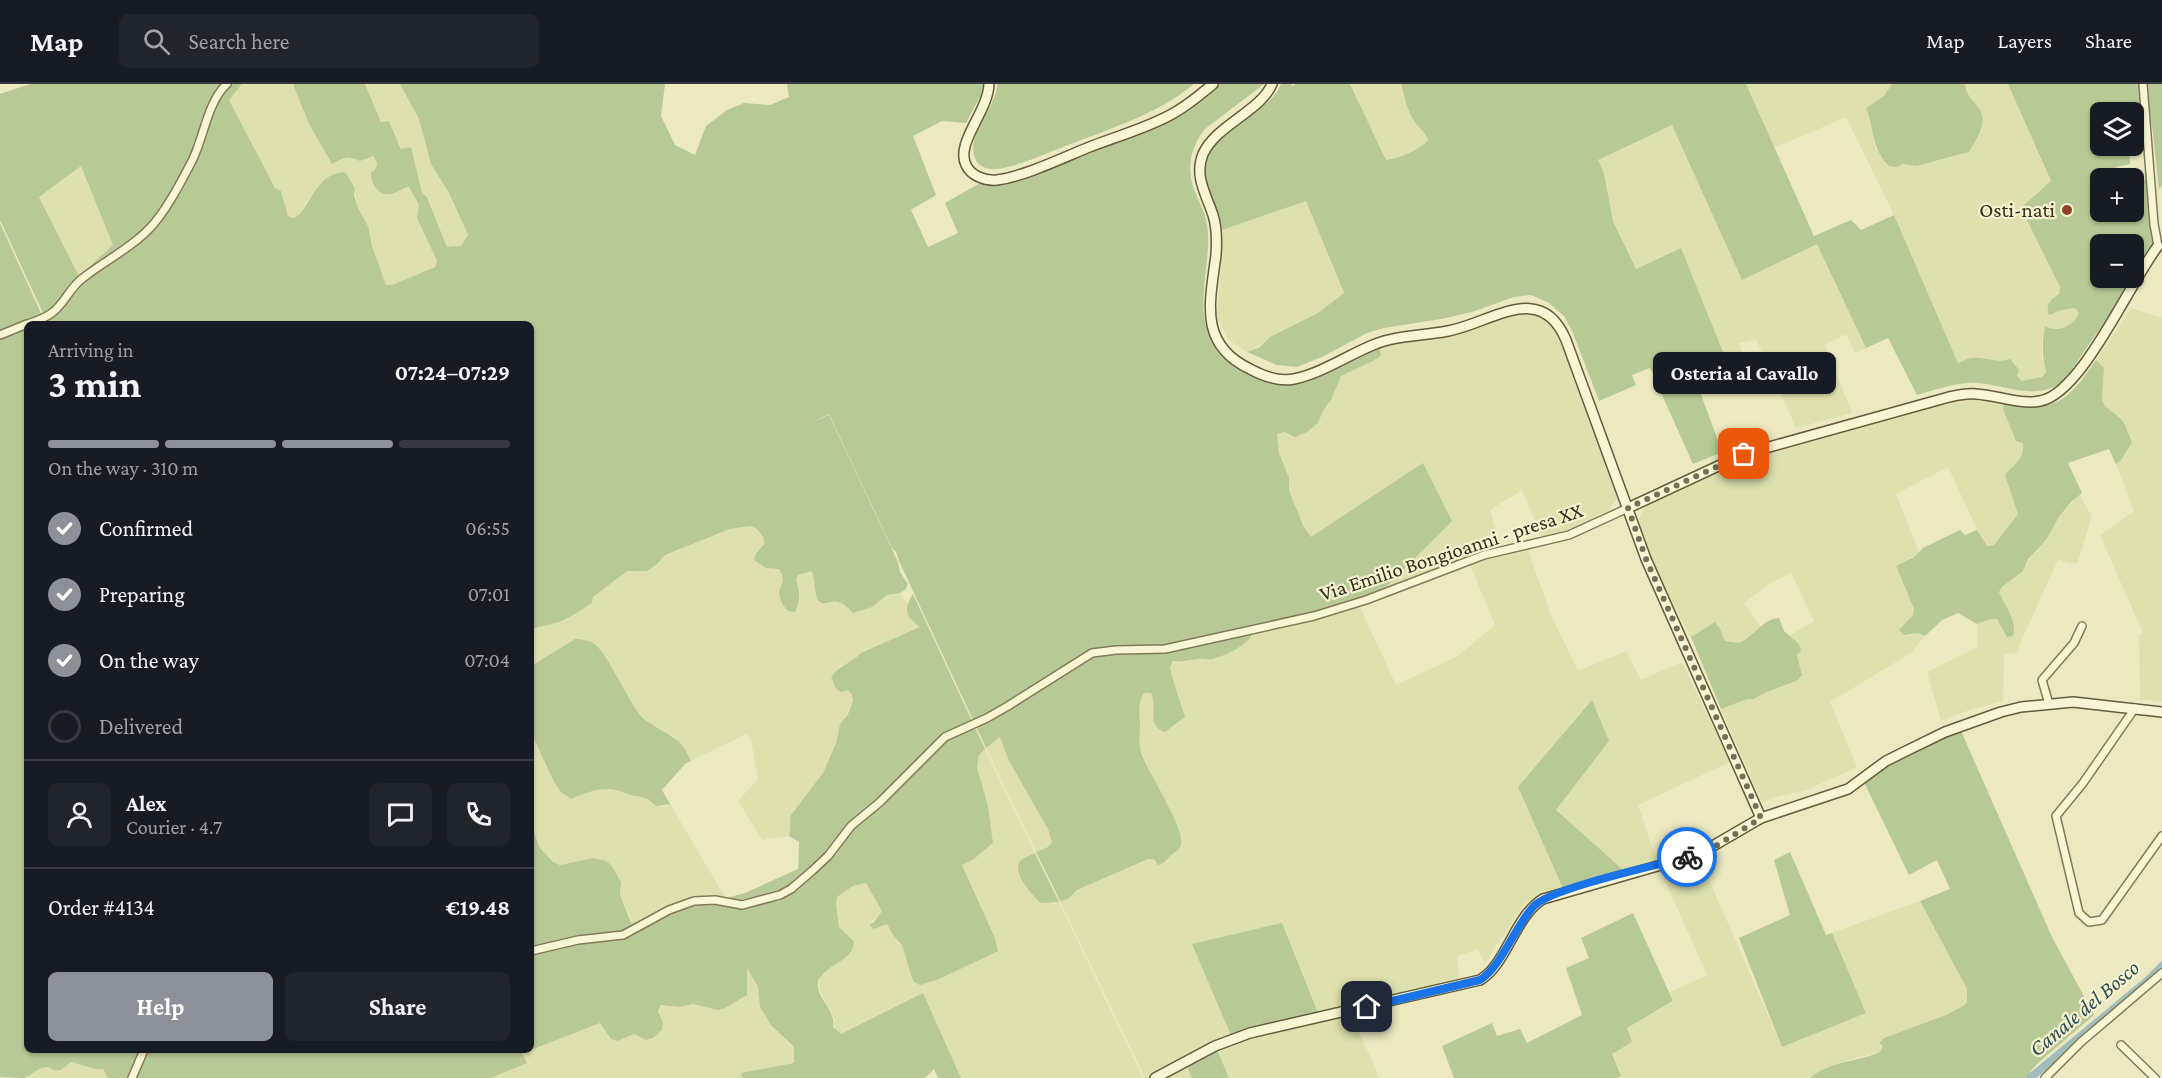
<!DOCTYPE html>
<html lang="en">
<head>
<meta charset="utf-8">
<style>
  :root { --surface:#171b24; --page:#20242c; --text:#f1f3f6; --muted:#9ea1a6; --line:#363941; --accent:#8c9099 }
  body { margin:0; font-family:"Crimson Pro",serif; background:var(--page); color:var(--text); height:100vh; display:flex; flex-direction:column; font-size:22px; white-space:nowrap }
  * { box-sizing:border-box; margin:0 }
  p { font-size:20px; color:var(--muted) }
  .icon { flex:none; width:33px; height:33px; fill:none; stroke:currentColor; stroke-width:2; stroke-linecap:round; stroke-linejoin:round }
  .map { position:relative; flex:1; overflow:hidden }
  .drawer { position:absolute; left:24px; top:237px; width:510px; height:732px; display:flex; flex-direction:column; background:var(--surface); border-radius:9px; box-shadow:0 2px 4px #0004 }
  .drawer>* { flex:none }
  .controls { position:absolute; left:2090px; top:18px; display:grid; gap:12px }
  .controls a { display:grid; place-items:center; width:54px; height:54px; border-radius:9px; background:var(--surface); box-shadow:0 2px 4px #0004; font-size:30px }
  .pin { position:absolute; display:grid; place-items:center; width:51px; height:51px; color:#fff; margin:-26px; border-radius:12px; box-shadow:0 3px 9px #0006 }
  .courier { position:absolute; display:grid; place-items:center; width:60px; height:60px; margin:-30px; border:4px solid #1a73e8; border-radius:50%; background:#fff; color:#222; box-shadow:0 2px 8px #0007 }
  .bubble { position:absolute; height:42px; border-radius:9px; background:var(--surface); box-shadow:0 2px 4px #0004; font-size:20px; font-weight:700; line-height:42px; text-align:center }
  .headline em { font-style:normal; font-weight:700 }
  .headline div { display:flex; flex-direction:column-reverse }
  .headline { display:flex; align-items:center; justify-content:space-between; height:102px; padding:0 24px }
  h1 { font-size:39px; font-weight:700; line-height:45px }
  .bar { display:grid; grid-template-columns:repeat(4,1fr); gap:9px 6px; align-content:center; height:72px; padding:0 24px }
  .bar i { height:8px; border-radius:4px; background:var(--line) }
  .bar .current { background:var(--accent) }
  .bar p { grid-column:span 4 }
  .line { display:flex; align-items:center; gap:15px; padding:0 24px; border-top:2px solid var(--line) }
  .line div { flex:1 }
  .round { display:grid; place-items:center; flex:none; width:63px; height:63px; border-radius:9px; background:var(--page) }
  ol { padding:0 24px; list-style:none }
  li { display:flex; align-items:center; gap:18px; height:66px }
  li p { margin-inline-start:auto }
  li .icon { padding:6px; border-radius:50%; background:var(--accent); color:#fff; stroke-width:4 }
  li:last-child { color:var(--muted) }
  li i { width:33px; height:33px; border:3px solid var(--line); border-radius:50% }
  .cta { display:flex; gap:12px; margin-top:auto; padding:12px 24px }
  .cta a { flex:1; height:69px; border-radius:9px; background:var(--accent); color:#fff; font-size:24px; font-weight:700; line-height:69px; text-align:center }
  .cta a+a { background:var(--page); color:var(--text) }
  header { display:flex; align-items:center; gap:36px; box-sizing:border-box; height:84px; padding:0 30px; background:var(--surface); border-bottom:2px solid var(--line) }
  header strong { font-size:28px }
  nav { display:flex; gap:33px; margin-inline-start:auto; font-size:21px }
  .search { width:420px; height:54px; background:var(--page); display:flex; align-items:center; gap:15px; box-sizing:border-box; padding:0 21px; border-radius:9px; color:var(--muted); font-size:22px }
  .map>svg:first-child { display:block }
  .farmland { fill:#dee1ad }
  .green { fill:#b7c994; fill-rule:evenodd }
  .lines { fill:none; stroke-linecap:round; stroke-linejoin:round }
  .canal { stroke:#a2bebc; stroke-width:8 }
  .street-casing { stroke:#847a58; stroke-width:10 }
  .secondary-casing { stroke:#665b3c; stroke-width:12 }
  .street { stroke:#f7f5d2; stroke-width:7 }
  .secondary { stroke:#f7f5d2; stroke-width:9 }
  .done { stroke:#746f55; stroke-width:6; stroke-dasharray:0 10.8 }
  .route { stroke:#1a73e8; stroke-width:8 }
  .poi-dot { fill:#91412a; stroke:#f4f2cf; stroke-width:2 }
  .labels { text-anchor:middle; dominant-baseline:central; stroke-width:4.5; stroke-linejoin:round; paint-order:stroke }
  .poi-label { font-size:21px; fill:#342d1c; stroke:#f4f2cf; text-anchor:end }
  .street-label { font-size:21px; fill:#342d1c; stroke:#f4f2cf }
  .water-label { font-size:22px; font-style:italic; fill:#2c4d54; stroke:#f4f2cf }
</style>
</head>
<body>
<header>
<strong>Map</strong>
<div class="search"><svg class="icon" aria-label="search" viewBox="0 0 24 24"><circle cx="10" cy="10" r="6"/><path d="M15 15l6 6"/></svg>Search here</div>
<nav><a>Map</a><a>Layers</a><a>Share</a></nav>
</header>
<div class="map">
<svg width="2162" height="994" viewBox="0 0 2162 994">
  <rect width="100%" height="100%" fill="#ece9c0"/>
  <g class="farmland">
    <polygon points="242,0 293,0 309,40 332,80 343,73 349,72 360,77 373,72 377,78 376,84 390,110 409,103 419,121 417,134 437,177 435,183 392,201 386,201 374,169 368,142 358,124 353,98 321,98 319,104 306,118 300,130 294,134 288,132 281,107 275,105 229,16"/>
    <polygon points="365,0 400,0 407,12 419,35 429,74 449,109 468,152 461,163 447,163 428,113 422,109 411,64 402,65 389,37 381,38"/>
    <polygon points="1350,0 1401,0 1402,10 1413,35 1426,50 1428,56 1418,64 1393,75 1386,76"/>
    <polygon points="1746,0 1892,0 1884,12 1866,24 1872,37 1875,64 1889,82 1903,79 1916,82 1963,70 1976,57 1982,46 1981,32 1980,26 1971,16 1965,0 2008,0 2051,98 2021,124 2060,203 2059,210 2049,218 2049,231 2062,226 2076,224 2079,229 2076,237 2071,241 2058,246 2045,242 2042,255 2042,275 2046,287 2042,293 2021,298 2004,277 1998,276 1971,274 1958,279 1894,131 1846,33 1774,64"/>
    <polygon points="1672,40 1742,196 1817,159 1866,264 1855,269 1846,250 1825,261 1852,329 1796,344 1756,255 1739,259 1747,283 1732,290 1681,164 1636,185 1613,137 1598,76"/>
    <polygon points="81,82 113,161 79,192 39,112"/>
    <polygon points="1306,117 1344,210 1318,229 1247,268 1229,256 1219,237 1217,227 1223,162 1222,146"/>
    <polygon points="2131,224 2162,234 2162,618 2140,615 2139,552 2143,549 2100,451 2134,427 2116,380 2125,371 2132,359 2121,335 2105,322 2102,316 2104,284 2096,276"/>
    <polygon points="1534,226 1552,240 1559,255 1618,414 1608,426 1567,448 1542,454 1522,406 1490,426 1501,464 1469,471 1475,477 1528,466 1551,531 1578,587 1626,567 1641,596 1682,578 1730,678 1638,721 1659,784 1688,779 1699,773 1782,963 1866,929 1832,849 1920,817 1967,905 1967,918 1963,922 1946,931 1884,954 1881,968 1855,974 1824,985 1810,994 1616,994 1621,991 1612,970 1627,944 1673,918 1668,909 1707,891 1660,785 1630,792 1556,726 1609,657 1518,703 1565,809 1525,819 1485,879 1478,865 1457,872 1460,902 1391,920 1352,933 1380,994 1229,994 1214,962 1185,978 1192,994 1145,994 1060,817 1068,815 1077,806 1148,775 1168,774 1181,761 1181,754 1170,724 1150,689 1140,664 1138,633 1141,615 1144,609 1151,609 1154,615 1152,628 1170,645 1181,637 1184,627 1171,589 1170,583 1173,577 1180,579 1199,575 1212,575 1225,571 1242,562 1251,546 1316,529 1336,529 1359,521 1396,601 1458,572 1495,541 1469,478 1464,474 1384,505 1391,497 1422,380 1311,454 1304,443 1289,407 1289,394 1279,369 1277,350 1284,348 1289,351 1318,339 1323,327 1328,322 1341,292 1377,275 1379,260 1518,227"/>
    <polygon points="1971,314 2004,318 2023,359 2023,372 2005,391 2018,430 1994,461 1988,462 1983,458 1948,383 1896,410 1919,469 1896,482 1914,525 1910,551 1918,549 1925,552 1911,569 1830,618 1857,683 1807,706 1776,713 1762,719 1721,625 1747,615 1754,615 1759,611 1785,602 1802,591 1797,571 1799,560 1789,552 1814,537 1791,489 1769,500 1744,519 1761,543 1745,557 1739,559 1725,557 1720,545 1715,539 1691,553 1664,505 1637,438 1644,424 1700,393 1734,379 1777,364 1957,315"/>
    <polygon points="2079,410 2092,432 2077,480 2058,476 2019,562 2019,568 2004,570 2003,617 1972,625 1941,637 1927,588 1978,563 1977,540 1990,535 1997,535 2007,553 2015,546 1999,508 2002,503 2023,487 2028,475 2046,456 2059,434"/>
    <polygon points="750,442 756,443 764,454 764,460 756,470 766,484 779,485 783,491 784,498 780,516 788,527 801,509 796,496 798,490 811,487 816,498 816,512 825,520 837,517 872,523 887,511 900,509 908,521 907,528 920,543 839,583 831,593 836,605 848,606 852,611 853,617 838,647 836,659 823,689 812,706 795,725 789,738 791,744 789,752 762,756 738,717 758,695 751,656 746,650 691,677 686,666 674,652 662,647 641,632 622,604 613,585 593,559 575,555 531,582 531,545 540,541 554,540 578,527 592,519 593,513 627,486 652,484 665,471 730,445"/>
    <polygon points="531,648 591,707 603,704 623,706 628,711 647,714 652,719 664,722 670,720 725,813 711,818 678,819 666,823 634,847 631,834 620,811 621,805 618,792 593,774 560,781 553,778 540,764 531,741"/>
    <polygon points="1000,653 1004,658 1009,677 1048,745 1052,758 1048,763 1036,768 986,664"/>
    <polygon points="985,665 1035,769 1023,774 1017,786 1020,792 1024,798 1053,820 1059,818 1143,994 961,994 923,909 841,950 833,943 835,936 820,907 819,894 832,881 845,874 854,856 839,843 836,819 837,813 853,802 866,799 870,804 882,827 869,841 881,843 887,840 893,851 902,861 911,891 951,888 998,866 995,854 962,780 974,775 993,759 988,722 977,683 979,671"/>
    <polygon points="747,882 758,903 760,923 771,941 781,949 788,960 794,963 794,979 742,989 742,994 491,994 526,979 522,969 600,939 611,955 616,957 663,939 658,927 661,921 679,923 693,920 718,926 725,924 747,911"/>
    <polygon points="71,978 96,985 103,985 108,994 26,994 41,984 48,983 54,986 61,986"/>
  </g>
  <g class="green">
    <path d="M30,0H242L229,16L275,104L281,107L288,132L294,134L300,130C313,113 320,89 345,88L355,104L354,111L358,124L368,142L372,162L386,201H392L435,183L437,177L417,134L419,121L409,103C402,104 396,110 389,110C378,112 371,99 371,89L376,84L377,78L373,72L360,77C347,71 344,73 332,80L309,40L293,0H365L381,38L389,37L401,65L411,63L422,109L427,113L447,163L461,162L468,151L449,109L431,80L419,35L400,0H665L661,32L675,61L695,71L706,42L727,26L744,19L770,21L789,13L787,0H983L981,11L966,39L942,37L913,52L936,111L911,126L928,163L958,149L945,119L982,98L1030,91L1122,55L1216,0H1264L1205,45C1191,62 1186,84 1194,105C1198,117 1205,127 1207,140C1214,185 1185,236 1225,272L1288,298L1379,260L1381,271L1377,275L1341,292L1331,316L1323,327L1318,339L1307,348L1295,353L1284,348L1277,350L1279,369L1289,394V407L1304,443L1311,453L1423,379L1452,437L1384,505L1316,529L1251,546V553C1242,564 1226,571 1213,575C1208,576 1202,574 1198,575C1189,576 1182,579 1173,577L1170,583L1171,589L1185,633L1165,648C1145,641 1158,623 1151,609H1144C1137,620 1140,631 1140,644C1139,654 1139,662 1142,671C1149,690 1185,744 1181,760C1179,767 1173,769 1169,773C1164,778 1165,779 1158,781L1154,775H1148L1077,806L1068,815L1060,817L1036,768L1048,763L1052,758L1048,745L1009,677L1000,653L986,664L899,477L896,468L892,464L829,330L810,339L829,331L898,478L900,488L908,500L905,506L900,509L887,511L872,523L853,529C849,525 844,519 838,518C832,516 825,522 820,518C813,512 817,496 811,487L798,491L796,496C801,509 800,515 795,528L788,527C785,523 781,519 780,514C776,502 789,500 779,485L766,484L754,476L756,470L764,460V454L756,444L750,442L730,445L665,471L657,480L647,487H627L593,513L592,519C581,526 568,535 556,539C547,542 539,542 531,545V240H48L0,136V10ZM81,82L113,161L79,192L39,113Z"/>
    <path d="M997,0H1194C1157,31 1108,45 1063,63C1042,71 1020,82 997,85C989,86 983,84 977,78C962,52 996,27 997,0Z"/>
    <path d="M1281,0H1291L1292,2L1296,0H1350L1386,76C1399,74 1419,66 1428,56C1425,47 1419,44 1414,37C1407,25 1404,12 1401,0H1746L1814,152L1851,136L1861,146L1894,131L1958,279C1962,278 1967,274 1972,274C1985,272 1997,280 2010,275L2019,286L2017,292L2022,297L2042,293L2046,288C2042,273 2042,257 2045,242C2058,249 2073,243 2079,229L2075,224L2062,226L2049,231C2045,220 2050,216 2059,210L2060,203L2021,124L2051,97L2008,0H2162V102L2159,105L2152,41L2133,35V28H2100V62H2129L2130,80L2116,83V94H2100V128H2133V97L2147,96L2155,155L2133,188V160H2100V194H2130L2110,230L2066,294C2037,321 2007,299 1972,299C1953,299 1935,306 1917,311L1888,254L1866,264L1817,160L1742,196L1672,41L1598,76L1604,90L1613,137L1636,185L1681,164L1732,290L1699,305L1722,368L1693,380L1650,284L1632,291L1636,301L1599,317L1573,249L1564,232L1549,219L1531,211L1514,213L1472,228L1441,235L1384,244L1367,249L1324,272L1297,283L1277,281L1247,268L1260,263L1270,253L1318,229L1344,209L1306,117L1222,146C1220,125 1206,108 1204,88C1200,43 1269,34 1281,0Z"/>
    <path d="M1892,0H1965C1968,15 1973,15 1980,26C1988,40 1976,56 1969,68L1916,82L1903,80L1896,83L1889,82C1871,64 1875,46 1866,24L1884,12Z"/>
    <polygon points="0,139 46,240 27,240 27,966 530,966 522,969 527,979 491,994 108,994 103,985 96,985 71,978 61,986 54,986 48,983 41,984 25,994 0,993"/>
    <path d="M2096,276L2104,284L2102,316L2105,322L2121,335L2125,341L2132,359L2121,376L2116,380L2109,365L2068,379L2082,409L2071,418L2059,433L2046,456L2028,475L2023,487L2002,503L1999,508C2004,521 2018,537 2013,552L2007,553L1997,535H1990L1977,540L1958,529L1942,536L1925,552L1918,549L1904,551L1899,546L1913,531L1914,525L1896,482L1914,473L1923,464L1960,446L1965,451L1977,446L1987,462L1994,461L2018,430L2005,391C2014,380 2025,375 2023,359L2016,357L2003,325L2004,318C2057,329 2067,318 2096,276Z"/>
    <path d="M913,510L985,665L979,671L977,683L988,722L993,759L974,775L962,781L995,854L998,867L939,895L920,901L914,898L911,891L902,861L893,851L887,840L874,845L869,841L874,838L882,827L866,799L853,802L837,813L836,819L839,843L854,857C853,876 835,877 823,890C820,895 819,892 818,898C816,915 836,925 833,943L841,950L923,909L961,994H938L934,985L925,994H742L741,989L794,979V963L771,941L760,923L758,903L747,884V911L725,924L718,926L693,920L679,923L661,921L658,927L663,939L662,946L653,954L646,956L634,950L617,957L611,955L600,939L531,966V741L540,764L553,778L560,781L593,774L606,777L611,781L621,798L620,811L634,846L666,823L678,819L711,818L745,809L798,785L799,758L789,752C791,744 789,739 791,731L823,689L836,659L840,640L848,630L853,617L852,611L848,606L841,608L836,605L831,593C839,581 852,579 861,569L920,543C907,533 902,527 913,510Z"/>
    <path d="M1779,534L1784,547L1799,560L1801,567L1797,571L1802,591L1798,596L1760,611L1754,615H1747L1721,625L1691,553L1715,538L1720,545L1725,557L1739,559C1754,553 1762,535 1779,534Z"/>
    <path d="M575,555C580,555 588,556 593,559C606,566 628,617 641,632C645,637 651,639 656,643C675,655 681,654 691,677L685,680L662,706L670,720L657,722C653,720 650,716 645,714C639,712 632,712 627,710C608,700 590,707 571,715L561,708L553,696L531,648V582Z"/>
    <polygon points="1592,616 1609,657 1556,726 1630,792 1565,809 1518,703"/>
    <path d="M1961,647L2052,853L2094,931L2037,980L2025,994H1810C1829,977 1858,978 1880,968L1883,962L1879,959L1884,954L1946,931L1963,922L1967,918V905L1920,817L1950,805L1937,776L1909,791L1863,696L1921,661Z"/>
    <polygon points="1790,768 1826,851 1832,849 1866,929 1782,963 1739,854 1790,831 1774,776"/>
    <path d="M1035,769L1059,818L1041,819C1033,812 1013,790 1019,779C1022,773 1030,772 1035,769Z"/>
    <polygon points="1633,829 1673,917 1627,944 1632,958 1612,970 1621,992 1616,994 1454,994 1442,962 1492,939 1497,952 1520,945 1527,959 1582,931 1566,884 1589,874 1581,854"/>
    <polygon points="1282,839 1320,934 1233,956 1192,860"/>
    <polygon points="1215,961 1229,994 1192,994 1185,978"/>
  </g>
  <g class="lines">
    <polyline class="canal" points="2030,994 2147,897 2162,882"/>
    <defs>
      <g id="street">
        <polyline points="2143,0 2154,140 2158,162"/>
        <path d="M28,240C36,237 46,234 53,228C65,219 70,203 83,194C104,177 130,165 149,145C166,128 182,96 193,75C204,52 208,17 227,0"/>
        <polyline points="0,251 27,240"/>
        <polyline points="2049,620 2042,596 2074,559 2082,542"/>
        <polyline points="2135,624 2083,699 2056,732 2079,829 2089,838 2102,836 2162,752"/>
        <polyline points="531,867 578,856 623,851 669,826 694,817 715,816 742,821 780,811 791,805 812,787 828,772 851,742 880,718 945,653 987,634 1008,622 1092,569 1116,566 1165,565 1314,532 1366,516 1484,471 1569,451 1628,424"/>
        <polyline points="2121,961 2155,994"/>
        <polyline points="132,994 144,966"/>
        <polyline points="2045,994 2081,958 2162,889"/>
      </g>
      <g id="secondary">
        <path d="M989,0C988,28 955,59 966,81C971,92 985,97 997,96C1026,92 1064,73 1092,62C1118,52 1147,44 1172,30C1187,22 1200,11 1213,0"/>
        <path d="M1272,0C1261,27 1216,41 1203,70C1194,92 1206,110 1213,131C1217,144 1217,157 1216,171C1210,218 1198,260 1250,285C1263,292 1279,298 1294,295C1322,289 1346,272 1373,261C1397,251 1423,252 1448,247C1491,239 1541,196 1566,256L1646,475L1761,734"/>
        <path d="M1628,424L1744,370L1949,313C1958,311 1966,309 1976,310C1997,311 2019,321 2040,317C2082,310 2131,196 2158,162"/>
        <path d="M1155,994L1215,962L1250,949L1480,896C1507,880 1514,833 1543,815L1699,770L1761,734L1848,705L1886,677L1906,667L1945,648L2001,628L2021,623L2073,618L2162,628"/>
      </g>
    </defs>
    <use href="#street" class="street-casing"/>
    <use href="#secondary" class="secondary-casing"/>
    <use href="#street" class="street"/>
    <use href="#secondary" class="secondary"/>
  </g>
  <g class="lines">
    <polyline class="done" points="1687,773 1711,765 1761,734 1646,475 1628,424 1744,370"/>
    <path class="route" d="M1367,923L1480,896C1502,882 1515,842 1534,822C1551,804 1658,781 1687,773"/>
  </g>
  <circle class="poi-dot" cx="2067" cy="126" r="6"/>
  <g class="labels">
    <g class="poi-label">
      <text x="2055" y="126">Osti-nati</text>
    </g>
    <g class="street-label">
      <text transform="translate(1451 468) rotate(-18)">Via Emilio Bongioanni - presa XX</text>
    </g>
    <g class="water-label">
      <text transform="translate(2084 924) rotate(-40)">Canale del Bosco</text>
    </g>
  </g>
</svg>
<div class="controls">
<a><svg class="icon" aria-label="layers" viewBox="0 0 24 24"><path d="M12 4l9 5-9 5-9-5zM3 14l9 5 9-5"/></svg></a>
<a>+</a>
<a>−</a>
</div>
<div class="pin" style="left:1744px;top:370px;background:#ea580c"><svg class="icon" aria-label="bag" viewBox="0 0 24 24"><path d="M5 8h14l-1 12H6zM9 8a3 3 0 0 1 6 0"/></svg></div>
<div class="pin" style="left:1367px;top:923px;background:#1f2937"><svg class="icon" aria-label="home" viewBox="0 0 24 24"><path d="M3 11l9-7 9 7M6 9v11h12V9"/></svg></div>
<div class="courier" style="left:1687px;top:773px"><svg class="icon" aria-label="bike" viewBox="0 0 24 24"><circle cx="6" cy="16" r="4"/><circle cx="18" cy="16" r="4"/><path d="M6 16l4-8h5l3 8M10 8l3 8H6M13 5h3"/></svg></div>
<div class="bubble" style="left:1653px;top:268px;width:183px">Osteria al Cavallo</div>
<section class="drawer">
<div class="headline"><div><h1>3 min</h1><p>Arriving in</p></div><em>07:24–07:29</em></div>
<div class="bar"><i class="current"></i><i class="current"></i><i class="current"></i><i></i><p>On the way · 310 m</p></div>
<ol>
<li><svg class="icon" aria-label="check" viewBox="0 0 24 24"><path d="M5 12l5 5 9-10"/></svg>Confirmed<p>06:55</p></li>
<li><svg class="icon" aria-label="check" viewBox="0 0 24 24"><path d="M5 12l5 5 9-10"/></svg>Preparing<p>07:01</p></li>
<li><svg class="icon" aria-label="check" viewBox="0 0 24 24"><path d="M5 12l5 5 9-10"/></svg>On the way<p>07:04</p></li>
<li><i></i>Delivered</li>
</ol>
<div class="line" style="height:108px"><a class="round"><svg class="icon" aria-label="person" viewBox="0 0 24 24"><circle cx="12" cy="8" r="4"/><path d="M4 21q1-7 8-7t8 7"/></svg></a><div><b>Alex</b><p>Courier · 4.7</p></div><a class="round"><svg class="icon" aria-label="chat" viewBox="0 0 24 24"><path d="M4 5h16v11H9l-5 4z"/></svg></a><a class="round"><svg class="icon" aria-label="phone" viewBox="0 0 24 24"><path d="M5 4h4l2 5-3 2q2 4 5 5l2-3 5 2v4C11 20 4 13 5 4z"/></svg></a></div>
<div class="line" style="height:78px"><div>Order #4134</div><b>€19.48</b></div>
<div class="cta"><a>Help</a><a>Share</a></div>
</section>
</div>
</body>
</html>
